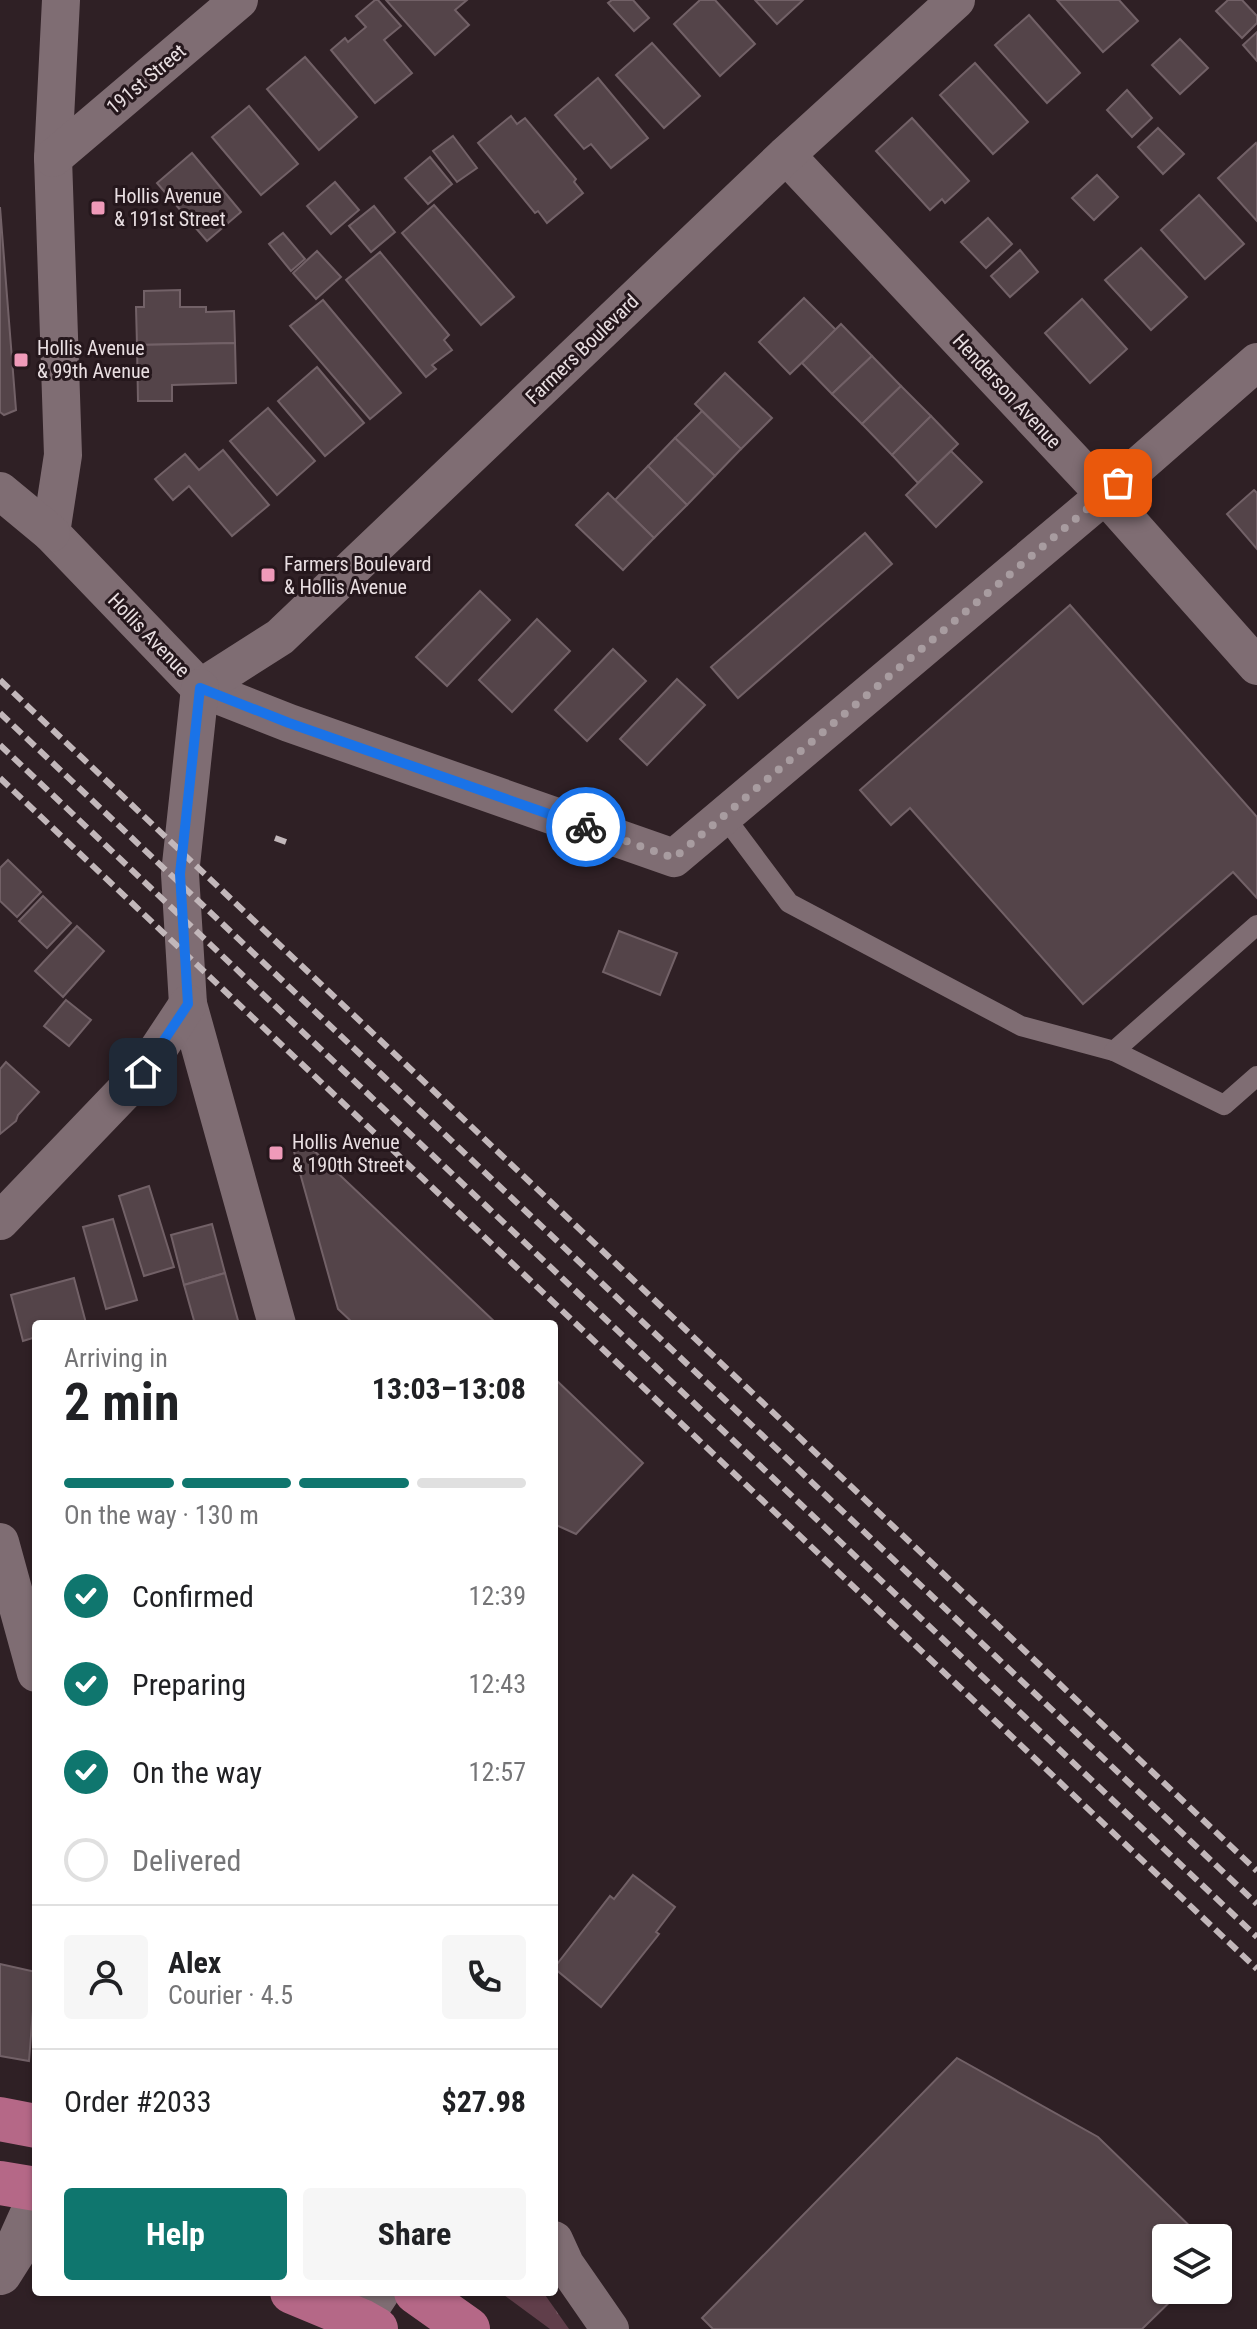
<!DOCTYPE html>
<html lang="en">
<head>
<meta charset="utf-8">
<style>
  :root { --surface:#fff; --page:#f6f6f6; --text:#202124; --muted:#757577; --line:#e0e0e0; --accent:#0f766e }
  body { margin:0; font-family:"Roboto Condensed",sans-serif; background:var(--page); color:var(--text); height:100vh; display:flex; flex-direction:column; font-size:30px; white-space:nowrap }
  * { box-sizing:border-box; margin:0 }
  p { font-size:26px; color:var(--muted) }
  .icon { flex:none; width:44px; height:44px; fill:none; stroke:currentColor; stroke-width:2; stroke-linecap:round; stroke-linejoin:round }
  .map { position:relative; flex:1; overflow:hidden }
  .sheet { position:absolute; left:32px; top:1320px; width:526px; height:976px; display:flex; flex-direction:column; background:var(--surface); border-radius:8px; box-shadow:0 2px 6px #0004 }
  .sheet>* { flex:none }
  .tools { position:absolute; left:1152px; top:2224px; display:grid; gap:16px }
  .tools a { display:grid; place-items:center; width:80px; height:80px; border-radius:8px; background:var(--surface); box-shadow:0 2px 6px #0004; font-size:40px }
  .pin { position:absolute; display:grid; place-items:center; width:68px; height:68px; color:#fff; margin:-34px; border-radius:16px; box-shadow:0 4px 12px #0006 }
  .courier { position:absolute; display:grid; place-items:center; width:80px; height:80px; margin:-40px; border:6px solid #1a73e8; border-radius:50%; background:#fff; color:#222; box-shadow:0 2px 10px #0007 }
  .overview em { font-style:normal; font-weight:700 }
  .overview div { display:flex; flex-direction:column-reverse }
  .overview { display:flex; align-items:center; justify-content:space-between; height:136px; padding:0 32px }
  h1 { font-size:52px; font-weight:700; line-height:60px }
  .bar { display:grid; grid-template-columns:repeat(4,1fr); gap:12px 8px; align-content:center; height:96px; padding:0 32px }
  .bar i { height:10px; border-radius:6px; background:var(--line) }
  .bar .on { background:var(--accent) }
  .bar p { grid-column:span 4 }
  .line { display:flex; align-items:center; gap:20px; padding:0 32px; border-top:2px solid var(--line) }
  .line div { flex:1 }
  .round { display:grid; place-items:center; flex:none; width:84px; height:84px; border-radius:8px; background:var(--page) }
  ol { padding:0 32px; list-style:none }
  li { display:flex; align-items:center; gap:24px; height:88px }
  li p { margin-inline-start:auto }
  li .icon { padding:8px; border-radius:50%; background:var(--accent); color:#fff; stroke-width:4 }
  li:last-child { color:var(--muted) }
  li i { width:44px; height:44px; border:4px solid var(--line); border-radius:50% }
  .action { display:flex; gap:16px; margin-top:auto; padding:16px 32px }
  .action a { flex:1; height:92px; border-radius:8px; background:var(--accent); color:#fff; font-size:32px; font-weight:700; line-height:92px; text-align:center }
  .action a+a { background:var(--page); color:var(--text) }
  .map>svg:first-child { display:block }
  .park { fill:url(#park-tufts) }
  .building { fill:#544449; stroke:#726167; stroke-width:2 }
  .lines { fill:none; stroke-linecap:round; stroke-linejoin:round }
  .lane { stroke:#7f6d73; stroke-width:20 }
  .street { stroke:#7f6d73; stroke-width:38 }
  .secondary { stroke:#7f6d73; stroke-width:44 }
  .primary { stroke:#b56887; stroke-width:44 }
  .rail { stroke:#c2b7ba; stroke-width:6; stroke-dasharray:12 6; stroke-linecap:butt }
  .done { stroke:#a89ca0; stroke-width:8; stroke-dasharray:0 14.4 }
  .route { stroke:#1a73e8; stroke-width:10 }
  .poi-dot { fill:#ef9ab9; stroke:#25171c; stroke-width:3 }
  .labels { text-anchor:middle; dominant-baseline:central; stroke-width:6; stroke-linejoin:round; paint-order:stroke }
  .street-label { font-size:20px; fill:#e9dfe2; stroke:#25171c }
  .poi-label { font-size:20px; fill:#e9dfe2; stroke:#25171c; text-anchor:start }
</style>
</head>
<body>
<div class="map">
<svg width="1257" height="2329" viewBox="0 0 1257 2329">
  <defs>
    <pattern id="park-tufts" width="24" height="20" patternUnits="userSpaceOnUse" patternTransform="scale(2)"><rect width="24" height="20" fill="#603e4a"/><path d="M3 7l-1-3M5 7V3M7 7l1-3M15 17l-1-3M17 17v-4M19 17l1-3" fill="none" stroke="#775964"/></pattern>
  </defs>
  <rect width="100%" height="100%" fill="#2f2025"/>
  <polygon class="park" points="500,2292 543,2292 569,2329 550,2329"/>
  <g class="building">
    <polygon points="375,0 378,0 401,26 384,40 412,73 375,103 331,50 345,38 348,42 366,27 356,16"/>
    <polygon points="386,0 467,0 455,10 469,25 435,55"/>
    <polygon points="612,0 633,0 649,18 634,31 608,3"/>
    <polygon points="700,0 715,0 755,44 720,76 674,24"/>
    <polygon points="755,0 803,0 777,24"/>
    <polygon points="1057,0 1119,0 1138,21 1103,52"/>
    <polygon points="1228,0 1242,0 1257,16 1257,23 1242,38 1216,11"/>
    <polygon points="1029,15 1080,73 1047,103 995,45"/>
    <polygon points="1257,32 1257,61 1243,45"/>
    <polygon points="1180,39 1208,68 1180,94 1152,65"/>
    <polygon points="652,43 700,96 664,128 616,75"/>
    <polygon points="305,57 357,117 319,150 267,89"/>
    <polygon points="975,63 1028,122 993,154 940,95"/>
    <polygon points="598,78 648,138 611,168 591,144 584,149 555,115"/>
    <polygon points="1127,90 1152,118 1132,137 1107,110"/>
    <polygon points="249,106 298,164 261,195 212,137"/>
    <polygon points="511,116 517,124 525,118 576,179 574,182 583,193 547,223 538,211 535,213 478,143"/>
    <polygon points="912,118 969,181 945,203 942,199 930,210 876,151"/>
    <polygon points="1158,128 1184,154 1163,174 1138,147"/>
    <polygon points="453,136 477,168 457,182 433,151"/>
    <polygon points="1256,143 1257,145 1257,221 1218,178"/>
    <polygon points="192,153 241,212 207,241 157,183"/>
    <polygon points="430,157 452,184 428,204 405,178"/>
    <polygon points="1097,175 1118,197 1094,220 1072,198"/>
    <polygon points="335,182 359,210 331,234 307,206"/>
    <polygon points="1199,195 1244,244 1205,279 1161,230"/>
    <polygon points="434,205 514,297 481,325 402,233"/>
    <polygon points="374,206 395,232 371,252 349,226"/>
    <polygon points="0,207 16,410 4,415 0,412"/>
    <polygon points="988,218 1012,244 986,268 961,242"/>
    <polygon points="283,233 305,259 291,271 269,244"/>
    <polygon points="1141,248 1187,297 1151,330 1105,280"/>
    <polygon points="1020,250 1038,272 1010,297 991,276"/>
    <polygon points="317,251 341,277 316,299 293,273"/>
    <polygon points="380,252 449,335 444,340 452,350 432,365 436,369 426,377 346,280"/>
    <polygon points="180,290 180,307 206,307 206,312 234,311 235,343 137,345 136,307 144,307 144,291"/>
    <polygon points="804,298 836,330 790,374 759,342"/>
    <polygon points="1082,299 1127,349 1090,383 1045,333"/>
    <polygon points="323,300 401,393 370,419 290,326"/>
    <polygon points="841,324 872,356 832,394 802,363"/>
    <polygon points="235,343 236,383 172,385 172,401 138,401 137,345"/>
    <polygon points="872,356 901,386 862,424 832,394"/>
    <polygon points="317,367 364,423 325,456 278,401"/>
    <polygon points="725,373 772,418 741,449 695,404"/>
    <polygon points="901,386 931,416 892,455 862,424"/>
    <polygon points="268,408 315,461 277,495 230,441"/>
    <polygon points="702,411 741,449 715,476 675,438"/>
    <polygon points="931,416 958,444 918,483 892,455"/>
    <polygon points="675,438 715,476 687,505 648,466"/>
    <polygon points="223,450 269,505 232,536 189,486 173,500 155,479 185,454 199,470"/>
    <polygon points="951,451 982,482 936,527 906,495"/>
    <polygon points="648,466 687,505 654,538 615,500"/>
    <polygon points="1254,490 1257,493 1257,549 1227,514"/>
    <polygon points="608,493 654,538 623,570 576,525"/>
    <polygon points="865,533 892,564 738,698 711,667"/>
    <polygon points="480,591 510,620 447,686 416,657"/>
    <polygon points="1070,605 1257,817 1257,898 1233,872 1083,1004 910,808 891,825 860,790"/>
    <polygon points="537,619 570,651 512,712 479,680"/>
    <polygon points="613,649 646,681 587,741 555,710"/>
    <polygon points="677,679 705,705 647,765 620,739"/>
    <polygon points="8,860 41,892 17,917 0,901 0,868"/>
    <polygon points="43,896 71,923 47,948 19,921"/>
    <polygon points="77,926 104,951 63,997 35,971"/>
    <polygon points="619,931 677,953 660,995 603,972"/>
    <polygon points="66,1000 91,1020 69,1046 44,1026"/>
    <polygon points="6,1062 39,1092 18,1115 16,1121 0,1134 0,1069"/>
    <polygon points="307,1144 497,1324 354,1324 338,1309 293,1148"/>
    <polygon points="149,1186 174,1267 144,1276 119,1196"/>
    <polygon points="113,1219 137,1300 106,1309 83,1227"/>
    <polygon points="212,1224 225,1273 184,1285 171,1235"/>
    <polygon points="225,1273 239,1324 195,1324 184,1285"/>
    <polygon points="74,1278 86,1323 36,1324 36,1337 23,1341 11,1295"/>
    <polygon points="554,1378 643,1463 576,1534 554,1524"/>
    <polygon points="633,1875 675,1907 656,1932 659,1934 601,2007 554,1968 610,1896 614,1899"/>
    <polygon points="0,1964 36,1972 29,2061 0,2056"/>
    <polygon points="957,2058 1098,2137 1202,2238 1166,2238 1166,2290 1182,2290 1142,2329 713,2329 702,2318"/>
  </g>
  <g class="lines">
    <g class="lane">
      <polyline points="724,816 789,903 1021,1026 1114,1051"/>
      <polyline points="1257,925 1114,1051 1224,1105 1257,1076"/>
    </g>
    <g class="street">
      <polyline points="61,0 53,158 63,455 51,533 200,688 289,723 674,858 1105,495 1257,362"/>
      <polyline points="786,155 1105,495 1257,666"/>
      <polyline points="53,158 239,0"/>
      <polyline points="0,491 51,533"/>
      <polyline points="200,688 280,637 786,155 956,0"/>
      <polyline points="200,688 180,874 188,1004 277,1324"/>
      <polyline points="0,1221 143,1072 188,1004"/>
      <polyline points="0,1542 36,1673"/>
      <polyline points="554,2240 565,2264 610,2329"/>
      <polyline points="362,2321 381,2292"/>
    </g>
    <polyline class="secondary" points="0,2273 19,2243 36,2205"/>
    <g class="primary">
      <polyline points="0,2119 36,2126"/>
      <polyline points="0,2183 36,2189"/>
      <polyline points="292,2292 362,2321 376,2329"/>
      <polyline points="416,2292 468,2329"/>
    </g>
    <g class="rail">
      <polyline points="0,680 1257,1871"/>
      <polyline points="0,713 1257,1904"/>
      <polyline points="0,745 1257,1937"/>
      <polyline points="0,778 1257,1969"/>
      <polyline points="275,838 286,842"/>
    </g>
  </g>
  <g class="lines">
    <polyline class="done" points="586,827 674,858 1118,483"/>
    <polyline class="route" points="143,1072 188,1004 180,874 200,688 289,723 586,827"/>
  </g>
  <g class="poi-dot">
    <rect x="90" y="200" width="16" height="16" rx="4"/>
    <rect x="13" y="352" width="16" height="16" rx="4"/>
    <rect x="260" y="567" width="16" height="16" rx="4"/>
    <rect x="268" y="1145" width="16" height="16" rx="4"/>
  </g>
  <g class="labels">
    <g class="street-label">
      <text transform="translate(146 79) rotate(-40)">191st Street</text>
      <text transform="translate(582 349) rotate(-44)">Farmers Boulevard</text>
      <text transform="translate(1007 391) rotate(47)">Henderson Avenue</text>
      <text transform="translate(149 635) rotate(46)">Hollis Avenue</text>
    </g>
    <g class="poi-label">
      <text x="114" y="196">Hollis Avenue<tspan x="114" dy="23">&amp; 191st Street</tspan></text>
      <text x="37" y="348">Hollis Avenue<tspan x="37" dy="23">&amp; 99th Avenue</tspan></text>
      <text x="284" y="564">Farmers Boulevard<tspan x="284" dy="23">&amp; Hollis Avenue</tspan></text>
      <text x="292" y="1142">Hollis Avenue<tspan x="292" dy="23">&amp; 190th Street</tspan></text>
    </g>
  </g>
</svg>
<div class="tools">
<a><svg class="icon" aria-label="layers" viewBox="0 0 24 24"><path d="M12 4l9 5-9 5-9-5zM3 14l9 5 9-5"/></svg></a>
</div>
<div class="pin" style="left:1118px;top:483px;background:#ea580c"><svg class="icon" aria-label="bag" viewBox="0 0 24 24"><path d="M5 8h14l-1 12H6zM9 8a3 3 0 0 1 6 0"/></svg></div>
<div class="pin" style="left:143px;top:1072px;background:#1f2937"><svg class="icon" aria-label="home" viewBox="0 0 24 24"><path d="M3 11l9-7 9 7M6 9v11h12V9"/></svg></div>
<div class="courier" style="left:586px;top:827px"><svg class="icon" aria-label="bike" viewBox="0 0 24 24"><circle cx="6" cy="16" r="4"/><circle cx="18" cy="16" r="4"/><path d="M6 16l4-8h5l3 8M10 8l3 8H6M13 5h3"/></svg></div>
<section class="sheet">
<div class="overview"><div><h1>2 min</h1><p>Arriving in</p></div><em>13:03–13:08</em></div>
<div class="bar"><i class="on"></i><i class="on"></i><i class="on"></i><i></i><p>On the way · 130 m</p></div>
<ol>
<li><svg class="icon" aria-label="check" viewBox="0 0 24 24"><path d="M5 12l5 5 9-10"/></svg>Confirmed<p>12:39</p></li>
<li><svg class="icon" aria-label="check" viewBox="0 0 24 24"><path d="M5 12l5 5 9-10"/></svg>Preparing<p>12:43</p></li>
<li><svg class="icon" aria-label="check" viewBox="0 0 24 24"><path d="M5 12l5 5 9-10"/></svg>On the way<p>12:57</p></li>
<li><i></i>Delivered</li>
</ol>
<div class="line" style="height:144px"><a class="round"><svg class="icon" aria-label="person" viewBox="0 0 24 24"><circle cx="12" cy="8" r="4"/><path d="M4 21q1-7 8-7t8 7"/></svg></a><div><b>Alex</b><p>Courier · 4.5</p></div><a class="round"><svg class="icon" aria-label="phone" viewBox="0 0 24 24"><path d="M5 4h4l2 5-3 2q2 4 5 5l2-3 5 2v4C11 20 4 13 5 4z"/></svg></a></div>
<div class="line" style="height:104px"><div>Order #2033</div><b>$27.98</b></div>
<div class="action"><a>Help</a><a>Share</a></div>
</section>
</div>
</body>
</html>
